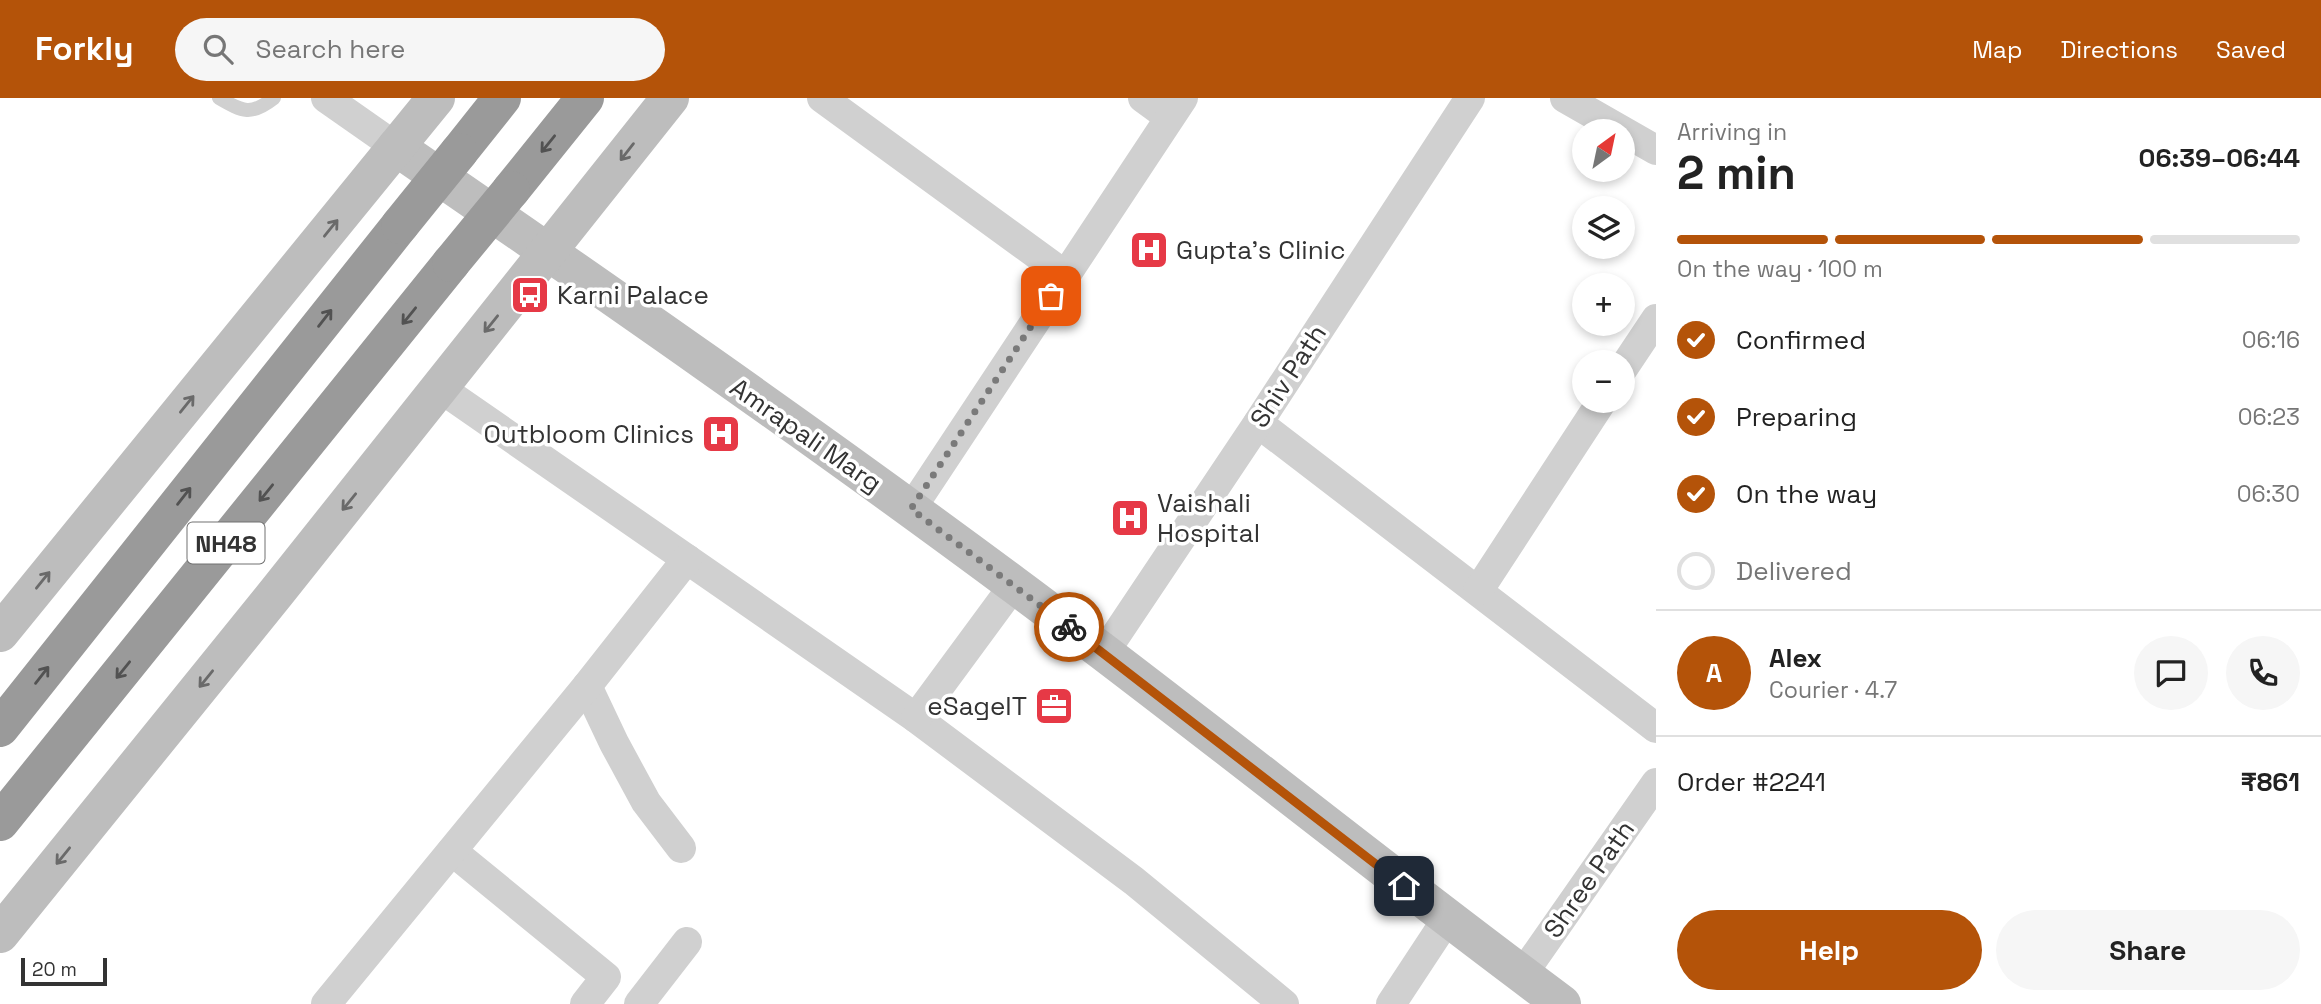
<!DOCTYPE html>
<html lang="en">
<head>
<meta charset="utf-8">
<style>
  :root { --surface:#fff; --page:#f6f6f6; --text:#222; --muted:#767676; --line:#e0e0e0; --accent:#b45309 }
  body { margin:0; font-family:"Space Grotesk",sans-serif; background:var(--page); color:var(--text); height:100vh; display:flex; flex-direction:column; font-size:26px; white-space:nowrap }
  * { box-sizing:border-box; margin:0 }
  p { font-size:23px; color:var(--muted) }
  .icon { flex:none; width:38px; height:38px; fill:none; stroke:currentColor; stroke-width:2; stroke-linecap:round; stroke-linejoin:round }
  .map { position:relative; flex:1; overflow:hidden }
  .drawer { display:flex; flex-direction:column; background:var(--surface); width:665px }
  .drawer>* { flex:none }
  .needle { width:46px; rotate:33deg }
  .tools { position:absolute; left:1572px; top:21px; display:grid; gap:14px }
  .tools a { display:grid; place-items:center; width:63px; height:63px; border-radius:50%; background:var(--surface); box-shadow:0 4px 10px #0003; font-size:35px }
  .scale { position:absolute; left:21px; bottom:18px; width:86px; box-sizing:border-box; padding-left:7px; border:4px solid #333; border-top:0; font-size:19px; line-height:24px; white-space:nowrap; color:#333; -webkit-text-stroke:5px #fff; paint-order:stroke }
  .pin { position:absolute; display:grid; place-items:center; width:60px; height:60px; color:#fff; margin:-30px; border-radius:14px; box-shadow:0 4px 10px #0006 }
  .courier { position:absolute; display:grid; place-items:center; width:70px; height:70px; margin:-35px; border:5px solid #b45309; border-radius:50%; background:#fff; color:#222; box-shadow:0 2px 9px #0007 }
  .overview em { font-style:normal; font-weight:800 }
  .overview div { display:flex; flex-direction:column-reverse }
  .overview { display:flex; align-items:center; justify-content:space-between; height:119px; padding:0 21px }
  h1 { font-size:46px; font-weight:800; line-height:52px }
  .bar { display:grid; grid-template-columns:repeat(4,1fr); gap:10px 7px; align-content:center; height:84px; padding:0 21px }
  .bar i { height:9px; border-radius:5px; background:var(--line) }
  .bar .on { background:var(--accent) }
  .bar p { grid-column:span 4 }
  .line { display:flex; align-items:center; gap:18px; padding:0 21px; border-top:2px solid var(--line) }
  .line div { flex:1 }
  .round { display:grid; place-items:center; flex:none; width:74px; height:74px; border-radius:37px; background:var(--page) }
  ol { padding:0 21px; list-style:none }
  li { display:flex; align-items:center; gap:21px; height:77px }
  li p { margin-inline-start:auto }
  li .icon { padding:7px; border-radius:50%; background:var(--accent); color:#fff; stroke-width:4 }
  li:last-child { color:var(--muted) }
  li i { width:38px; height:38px; border:4px solid var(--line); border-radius:50% }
  .button { display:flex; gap:14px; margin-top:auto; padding:14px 21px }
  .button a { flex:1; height:80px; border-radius:42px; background:var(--accent); color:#fff; font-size:28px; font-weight:800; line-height:80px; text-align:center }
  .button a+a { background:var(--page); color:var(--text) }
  header { display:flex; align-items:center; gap:42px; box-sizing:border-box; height:98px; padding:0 35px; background:var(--accent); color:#fff }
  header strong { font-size:33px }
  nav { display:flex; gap:38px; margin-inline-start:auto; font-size:24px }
  .search { width:490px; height:63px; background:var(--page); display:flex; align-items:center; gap:18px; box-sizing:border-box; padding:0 24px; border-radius:38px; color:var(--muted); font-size:26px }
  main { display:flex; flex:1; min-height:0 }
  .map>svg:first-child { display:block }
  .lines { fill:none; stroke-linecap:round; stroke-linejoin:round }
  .lane { stroke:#d0d0d0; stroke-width:14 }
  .street { stroke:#d0d0d0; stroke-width:30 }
  .secondary { stroke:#bdbdbd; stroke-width:38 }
  .highway { stroke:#9a9a9a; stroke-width:38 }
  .highway-bridge { stroke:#9a9a9a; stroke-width:38 }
  .oneway { stroke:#525252 }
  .oneway2 { stroke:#6a6a6a }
  .done { stroke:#7a7a7a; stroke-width:7; stroke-dasharray:0 12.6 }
  .route { stroke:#b45309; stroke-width:9 }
  .labels { text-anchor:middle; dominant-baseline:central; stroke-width:7; stroke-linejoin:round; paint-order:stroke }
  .shield { fill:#fff; stroke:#707070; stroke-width:2 }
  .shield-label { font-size:24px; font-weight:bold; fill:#333 }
  .poi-label { font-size:26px; fill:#333; stroke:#fff; text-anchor:start }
  .street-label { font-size:26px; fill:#333; stroke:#fff }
</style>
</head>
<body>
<header>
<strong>Forkly</strong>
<div class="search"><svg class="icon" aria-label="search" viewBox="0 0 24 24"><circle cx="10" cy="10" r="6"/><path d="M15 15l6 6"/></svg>Search here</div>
<nav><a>Map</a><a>Directions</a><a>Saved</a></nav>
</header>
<main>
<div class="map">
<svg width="1656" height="906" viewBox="0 0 1656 906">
  <rect width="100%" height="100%" fill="#fff"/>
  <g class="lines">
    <path class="lane" d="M219,0C243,14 251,18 274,0"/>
    <g class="street">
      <polyline points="326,0 396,49"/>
      <polyline points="822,0 1065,177"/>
      <polyline points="1143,0 1169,19"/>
      <polyline points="1565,0 1656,52"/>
      <polyline points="1622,272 1656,221"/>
      <polyline points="440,290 916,620 1134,783 1284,906"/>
      <polyline points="1258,325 1656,630"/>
      <polyline points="911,411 1183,0"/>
      <polyline points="1478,493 1602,303"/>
      <polyline points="1104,555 1258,325 1470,0"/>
      <polyline points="587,588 614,645 646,704 681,750"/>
      <polyline points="916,620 1014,487"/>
      <polyline points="452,753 606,879 585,906"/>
      <polyline points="1522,877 1656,685"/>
      <polyline points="326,906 587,588 687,461"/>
      <polyline points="639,906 687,844"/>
      <polyline points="1391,906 1447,821"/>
    </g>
    <g class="secondary">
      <path d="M396,49C604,192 811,336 1013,486C1198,623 1377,769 1562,906"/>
      <polyline points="0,535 436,0"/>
      <polyline points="0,836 276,495 670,0"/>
    </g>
    <g class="highway">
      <polyline points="459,54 502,0"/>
      <polyline points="511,92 585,0"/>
      <polyline points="0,630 400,127"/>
      <polyline points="0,724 451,165"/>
    </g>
    <g class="highway-bridge">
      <polyline points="400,127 459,54"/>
      <polyline points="451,165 511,92"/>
    </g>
  </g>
  <defs><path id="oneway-shaft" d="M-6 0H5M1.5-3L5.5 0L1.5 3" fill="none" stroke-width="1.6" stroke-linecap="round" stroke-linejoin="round" transform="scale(1.75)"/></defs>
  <g class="oneway">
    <use href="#oneway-shaft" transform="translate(548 46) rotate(129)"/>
    <use href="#oneway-shaft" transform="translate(409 218) rotate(129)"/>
    <use href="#oneway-shaft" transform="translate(325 220) rotate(-52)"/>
    <use href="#oneway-shaft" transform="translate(266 395) rotate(129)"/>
    <use href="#oneway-shaft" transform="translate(184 398) rotate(-52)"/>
    <use href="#oneway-shaft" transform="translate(123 572) rotate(129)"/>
    <use href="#oneway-shaft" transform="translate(42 577) rotate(-52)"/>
  </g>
  <g class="oneway2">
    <use href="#oneway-shaft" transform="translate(627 54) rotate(128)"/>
    <use href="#oneway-shaft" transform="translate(331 130) rotate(-51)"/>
    <use href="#oneway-shaft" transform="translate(491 226) rotate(129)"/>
    <use href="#oneway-shaft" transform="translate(187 306) rotate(-51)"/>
    <use href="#oneway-shaft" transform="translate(349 404) rotate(129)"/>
    <use href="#oneway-shaft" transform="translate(43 482) rotate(-51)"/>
    <use href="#oneway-shaft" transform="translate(206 581) rotate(129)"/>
    <use href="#oneway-shaft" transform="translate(63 758) rotate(129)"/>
  </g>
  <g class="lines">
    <polyline class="done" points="1051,198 911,411 1069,529"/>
    <polyline class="route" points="1069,529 1404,788"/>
  </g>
  <defs>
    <symbol id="hospital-square" viewBox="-11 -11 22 22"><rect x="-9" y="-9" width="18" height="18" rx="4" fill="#e63946" stroke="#fff"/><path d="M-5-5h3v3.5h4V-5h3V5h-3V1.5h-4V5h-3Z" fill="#fff"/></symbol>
    <symbol id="bus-square" viewBox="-11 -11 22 22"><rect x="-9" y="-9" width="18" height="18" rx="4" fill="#e63946" stroke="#fff"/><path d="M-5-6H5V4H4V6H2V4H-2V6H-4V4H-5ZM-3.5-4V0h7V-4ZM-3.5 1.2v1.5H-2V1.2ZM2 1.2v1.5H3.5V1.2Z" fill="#fff"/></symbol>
    <symbol id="office-square" viewBox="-11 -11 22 22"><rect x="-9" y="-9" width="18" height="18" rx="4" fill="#e63946" stroke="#fff"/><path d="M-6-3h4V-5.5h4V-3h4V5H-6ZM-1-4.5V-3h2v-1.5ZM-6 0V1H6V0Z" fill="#fff"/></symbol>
  </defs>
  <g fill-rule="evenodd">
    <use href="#hospital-square" x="1127" y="130" width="44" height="44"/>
    <use href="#bus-square" x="508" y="175" width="44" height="44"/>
    <use href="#hospital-square" x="699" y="314" width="44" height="44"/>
    <use href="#hospital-square" x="1108" y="398" width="44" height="44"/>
    <use href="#office-square" x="1032" y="586" width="44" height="44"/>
  </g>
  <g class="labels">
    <rect class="shield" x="187.5" y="424.5" width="77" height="41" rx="5"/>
    <g class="shield-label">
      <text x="226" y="445">NH48</text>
    </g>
    <g class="poi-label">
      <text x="1176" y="152">Gupta's Clinic</text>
      <text x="557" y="197">Karni Palace</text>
      <text x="694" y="336" text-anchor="end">Outbloom Clinics</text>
      <text x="1157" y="405">Vaishali<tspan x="1157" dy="30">Hospital</tspan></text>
      <text x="1027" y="608" text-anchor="end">eSageIT</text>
    </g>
    <g class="street-label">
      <text transform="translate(1288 278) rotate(-57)">Shiv Path</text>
      <text transform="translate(806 337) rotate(35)">Amrapali Marg</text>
      <text transform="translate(1589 781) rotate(-55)">Shree Path</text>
    </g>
  </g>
</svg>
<div class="tools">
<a><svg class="needle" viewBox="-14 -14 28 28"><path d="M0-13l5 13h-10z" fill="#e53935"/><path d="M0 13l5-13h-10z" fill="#767676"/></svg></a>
<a><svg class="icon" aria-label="layers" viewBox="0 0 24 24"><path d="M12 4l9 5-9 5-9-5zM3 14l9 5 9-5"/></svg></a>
<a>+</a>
<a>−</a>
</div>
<div class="scale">20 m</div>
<div class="pin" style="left:1051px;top:198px;background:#ea580c"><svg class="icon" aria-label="bag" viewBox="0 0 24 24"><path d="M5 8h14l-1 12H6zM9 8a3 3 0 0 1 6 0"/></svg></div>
<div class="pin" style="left:1404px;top:788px;background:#1f2937"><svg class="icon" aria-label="home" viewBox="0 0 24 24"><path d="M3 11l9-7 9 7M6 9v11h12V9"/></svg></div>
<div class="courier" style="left:1069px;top:529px"><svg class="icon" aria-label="bike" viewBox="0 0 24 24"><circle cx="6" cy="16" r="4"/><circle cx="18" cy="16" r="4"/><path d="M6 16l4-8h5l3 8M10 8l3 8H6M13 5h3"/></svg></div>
</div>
<section class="drawer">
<div class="overview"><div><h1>2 min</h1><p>Arriving in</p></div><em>06:39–06:44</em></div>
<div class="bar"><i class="on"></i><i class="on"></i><i class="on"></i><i></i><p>On the way · 100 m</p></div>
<ol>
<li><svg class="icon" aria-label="check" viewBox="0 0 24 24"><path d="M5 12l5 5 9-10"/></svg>Confirmed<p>06:16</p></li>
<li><svg class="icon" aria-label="check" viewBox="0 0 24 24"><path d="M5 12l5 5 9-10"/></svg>Preparing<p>06:23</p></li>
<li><svg class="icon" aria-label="check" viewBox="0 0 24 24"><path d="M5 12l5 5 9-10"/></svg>On the way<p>06:30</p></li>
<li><i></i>Delivered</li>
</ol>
<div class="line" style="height:126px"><b class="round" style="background:var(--accent);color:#fff">A</b><div><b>Alex</b><p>Courier · 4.7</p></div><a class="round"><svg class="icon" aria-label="chat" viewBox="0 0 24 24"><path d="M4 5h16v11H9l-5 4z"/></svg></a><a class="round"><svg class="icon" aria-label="phone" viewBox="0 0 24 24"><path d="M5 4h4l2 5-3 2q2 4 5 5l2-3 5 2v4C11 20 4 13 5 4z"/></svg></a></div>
<div class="line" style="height:91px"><div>Order #2241</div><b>₹861</b></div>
<div class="button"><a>Help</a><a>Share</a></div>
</section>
</main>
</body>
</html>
